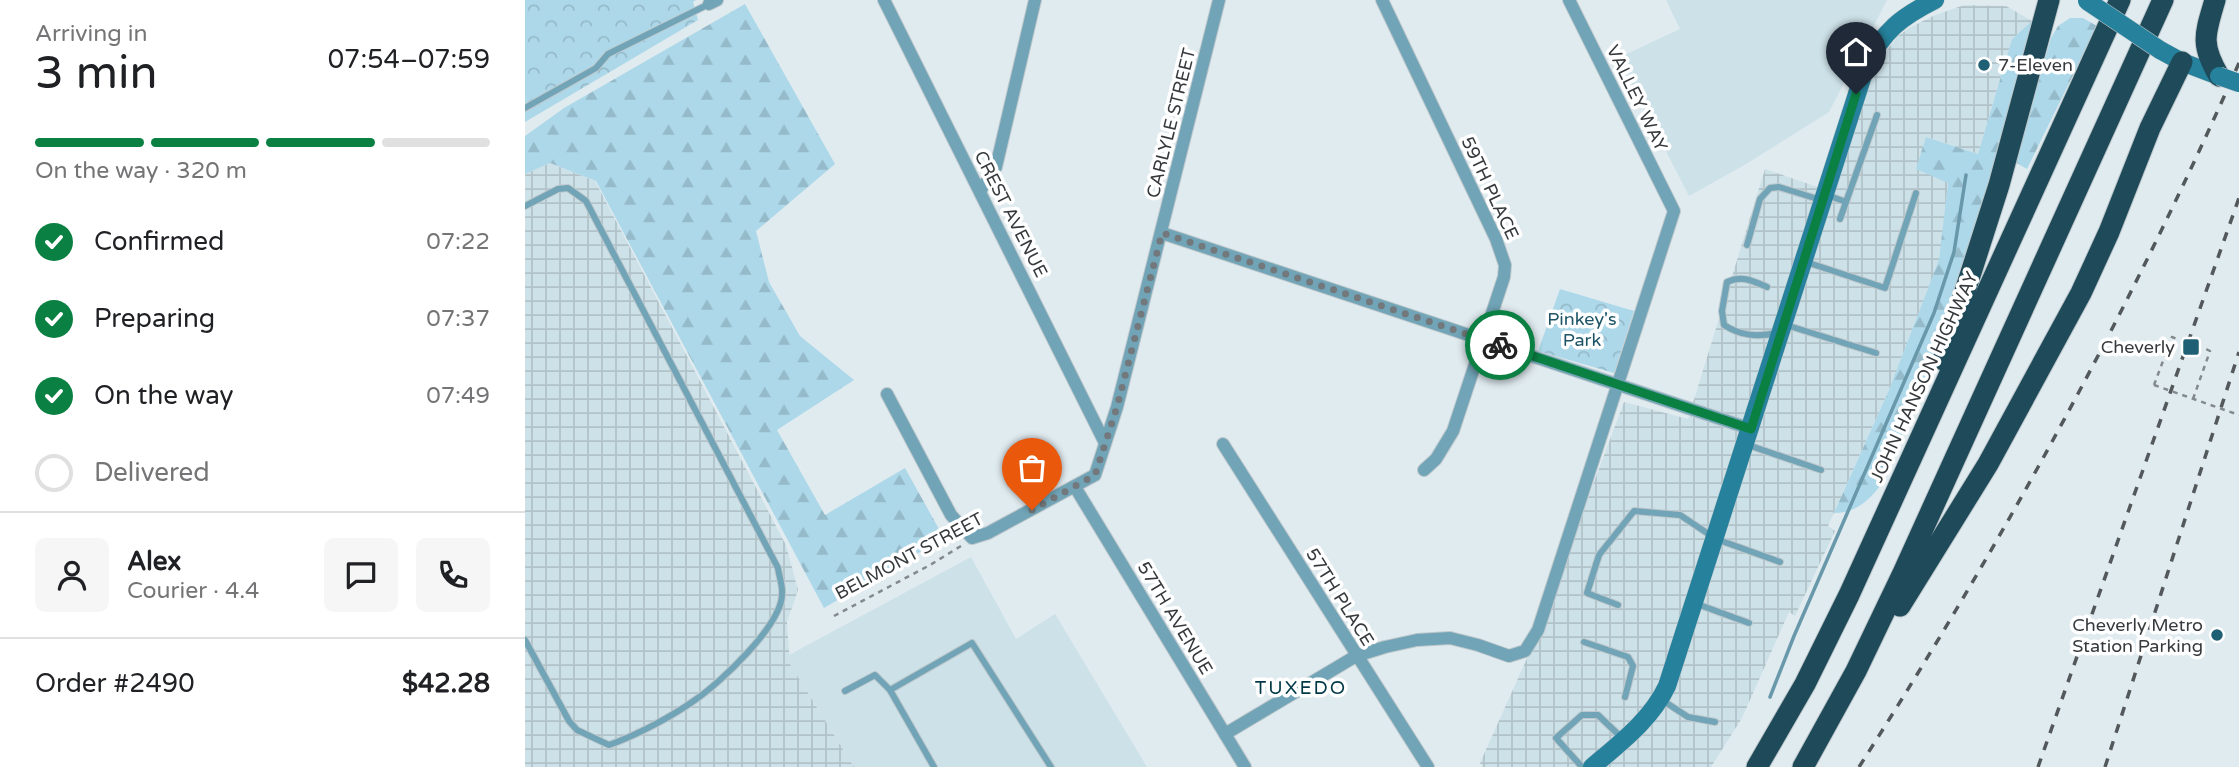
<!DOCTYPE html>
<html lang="en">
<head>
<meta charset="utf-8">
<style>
  :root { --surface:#fff; --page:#f6f6f6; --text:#202124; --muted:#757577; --line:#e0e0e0; --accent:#0b8043 }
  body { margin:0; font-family:"Varela Round",sans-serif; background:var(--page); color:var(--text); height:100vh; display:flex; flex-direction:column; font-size:26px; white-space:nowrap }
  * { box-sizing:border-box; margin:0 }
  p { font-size:23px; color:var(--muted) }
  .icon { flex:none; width:38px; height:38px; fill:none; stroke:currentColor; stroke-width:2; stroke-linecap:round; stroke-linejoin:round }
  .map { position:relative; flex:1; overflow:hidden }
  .details { display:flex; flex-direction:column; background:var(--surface); width:525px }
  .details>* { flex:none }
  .pin { position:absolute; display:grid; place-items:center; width:60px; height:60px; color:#fff; margin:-72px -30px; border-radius:50% 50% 50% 0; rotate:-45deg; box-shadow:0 0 7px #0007 }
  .pin .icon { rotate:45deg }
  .courier { position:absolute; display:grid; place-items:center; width:70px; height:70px; margin:-35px; border:5px solid #0b8043; border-radius:50%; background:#fff; color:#222; box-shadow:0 2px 9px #0007 }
  .headline em { font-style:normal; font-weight:600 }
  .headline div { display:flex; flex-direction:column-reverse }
  .headline { display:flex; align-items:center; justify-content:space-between; height:119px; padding:0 35px }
  h1 { font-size:46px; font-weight:600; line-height:52px }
  .bar { display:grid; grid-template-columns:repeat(4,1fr); gap:10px 7px; align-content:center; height:84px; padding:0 35px }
  .bar i { height:9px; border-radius:5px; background:var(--line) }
  .bar .current { background:var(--accent) }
  .bar p { grid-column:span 4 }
  .line { display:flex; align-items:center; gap:18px; padding:0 35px; border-top:2px solid var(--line) }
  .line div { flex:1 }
  .round { display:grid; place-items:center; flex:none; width:74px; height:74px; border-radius:10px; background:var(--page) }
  ol { padding:0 35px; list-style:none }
  li { display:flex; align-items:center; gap:21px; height:77px }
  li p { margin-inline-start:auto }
  li .icon { padding:7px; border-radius:50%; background:var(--accent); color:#fff; stroke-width:4 }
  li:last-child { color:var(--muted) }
  li i { width:38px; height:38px; border:4px solid var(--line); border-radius:50% }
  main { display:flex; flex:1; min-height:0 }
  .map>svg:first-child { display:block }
  .built { fill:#cde1e8 }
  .industrial { fill:url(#industrial-grid) }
  .forest { fill:url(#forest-firs) }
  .park { fill:url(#park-crowns) }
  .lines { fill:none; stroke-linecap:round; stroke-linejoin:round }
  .stream { stroke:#6898aa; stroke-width:3.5 }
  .lane-casing { stroke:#bec8cc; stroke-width:8 }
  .street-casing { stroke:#bec8cc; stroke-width:14 }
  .secondary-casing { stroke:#bec8cc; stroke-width:19 }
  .highway-casing { stroke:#bec8cc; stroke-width:23 }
  .path { stroke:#838a8d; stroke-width:2.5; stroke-dasharray:5 5; stroke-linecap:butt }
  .lane { stroke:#70a4b6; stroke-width:6 }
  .street { stroke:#70a4b6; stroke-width:12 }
  .secondary { stroke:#25819c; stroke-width:18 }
  .highway { stroke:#1e4a59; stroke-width:21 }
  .rail { stroke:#53585b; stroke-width:3.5; stroke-dasharray:9 9; stroke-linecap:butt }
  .secondary-bridge-casing { stroke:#bec8cc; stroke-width:19; stroke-linecap:butt }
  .path-bridge { stroke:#838a8d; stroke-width:2.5; stroke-dasharray:5 5; stroke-linecap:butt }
  .secondary-bridge { stroke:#25819c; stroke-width:18 }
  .done { stroke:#72787b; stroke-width:7; stroke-dasharray:0 12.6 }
  .route { stroke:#0b8043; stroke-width:9 }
  .poi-dot { fill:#1f6075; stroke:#fff; stroke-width:2.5 }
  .labels { text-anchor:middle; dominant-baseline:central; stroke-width:7; stroke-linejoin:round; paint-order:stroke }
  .poi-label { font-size:18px; fill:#363a3c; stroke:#fff; text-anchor:end }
  .street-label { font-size:18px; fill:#363a3c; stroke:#fff }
  .park-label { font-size:18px; fill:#1d5566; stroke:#fff }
  .neighbourhood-label { font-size:19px; letter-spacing:2px; fill:#003848; stroke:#fff }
</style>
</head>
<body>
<main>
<section class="details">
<div class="headline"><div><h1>3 min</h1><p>Arriving in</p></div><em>07:54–07:59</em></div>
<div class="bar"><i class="current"></i><i class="current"></i><i class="current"></i><i></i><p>On the way · 320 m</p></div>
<ol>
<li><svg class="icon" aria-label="check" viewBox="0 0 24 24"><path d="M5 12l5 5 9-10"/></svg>Confirmed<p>07:22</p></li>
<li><svg class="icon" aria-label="check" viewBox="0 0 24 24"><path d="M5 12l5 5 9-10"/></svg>Preparing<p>07:37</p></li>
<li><svg class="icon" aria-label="check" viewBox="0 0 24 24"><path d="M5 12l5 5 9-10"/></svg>On the way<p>07:49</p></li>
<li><i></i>Delivered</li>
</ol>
<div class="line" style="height:126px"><a class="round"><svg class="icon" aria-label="person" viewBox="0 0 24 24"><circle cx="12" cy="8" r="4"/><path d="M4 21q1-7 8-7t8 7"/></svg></a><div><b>Alex</b><p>Courier · 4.4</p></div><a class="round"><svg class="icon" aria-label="chat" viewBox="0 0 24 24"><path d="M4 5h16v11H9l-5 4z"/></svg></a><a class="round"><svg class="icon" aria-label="phone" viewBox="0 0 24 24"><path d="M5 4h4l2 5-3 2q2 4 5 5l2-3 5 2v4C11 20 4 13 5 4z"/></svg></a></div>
<div class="line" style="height:91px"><div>Order #2490</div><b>$42.28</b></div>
</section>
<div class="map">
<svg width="1714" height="767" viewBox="0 0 1714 767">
  <defs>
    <pattern id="industrial-grid" width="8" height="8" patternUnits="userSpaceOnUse" patternTransform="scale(1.75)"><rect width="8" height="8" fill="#cde1e8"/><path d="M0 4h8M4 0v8" fill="none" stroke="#b1c2c8"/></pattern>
    <pattern id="forest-firs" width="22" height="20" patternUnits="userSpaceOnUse" patternTransform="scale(1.75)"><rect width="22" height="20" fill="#add8e9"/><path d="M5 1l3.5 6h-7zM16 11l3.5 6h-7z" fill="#95bac9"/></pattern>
    <pattern id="park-crowns" width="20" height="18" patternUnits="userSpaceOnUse" patternTransform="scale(1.75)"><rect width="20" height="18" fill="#add8e9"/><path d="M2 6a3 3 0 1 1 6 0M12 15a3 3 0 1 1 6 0" fill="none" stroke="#95bac9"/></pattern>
  </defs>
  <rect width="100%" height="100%" fill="#e0ebf0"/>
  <g class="built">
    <polygon points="1141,0 1362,0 1304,112 1221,164 1164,196 1093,58 1155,29"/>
    <polygon points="446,557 491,639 530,614 622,767 329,767 265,664 264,655"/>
  </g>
  <g class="industrial">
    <polygon points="1439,5 1481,6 1507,21 1487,39 1453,154 1402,137 1423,182 1415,260 1364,390 1303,526 1310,531 1270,616 1264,612 1217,718 1186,767 958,767 955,763 1008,645 1099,402 1163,419 1240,169 1310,193 1343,87 1357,57 1372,37 1384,28 1408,16"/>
    <polygon points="25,163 70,181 261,545 273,590 262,622 265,664 329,767 0,767 0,174"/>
  </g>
  <g class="forest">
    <polygon points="220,4 310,164 231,231 244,282 275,336 329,380 252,430 300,515 380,468 419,538 299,608 71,181 25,163 0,174 0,136 39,108"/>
    <polygon points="1545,18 1558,18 1572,26 1502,169 1490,162 1526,38 1533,26"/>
    <path d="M1507,21L1506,42L1418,339L1356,485C1343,501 1331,513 1309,513L1364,390L1414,260L1423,183L1391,169L1401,137L1453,154L1487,39Z"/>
  </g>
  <g class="park">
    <polygon points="0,0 171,0 168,2 173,20 0,122"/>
    <polygon points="1035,289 1109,311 1089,373 1013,351"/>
  </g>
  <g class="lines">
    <polyline class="stream" points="1245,697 1269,636 1409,313 1429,252 1441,175"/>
    <defs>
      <g id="lane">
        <polyline points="0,108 71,68 83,54 184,4 183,2"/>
        <polyline points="1302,195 1321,202 1352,115"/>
        <path d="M0,206L33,189L43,188L61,201L253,568C254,576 258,586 257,594C257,625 195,683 170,700C146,717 112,735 84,745L52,730L44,721L0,640"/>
        <polyline points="1315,219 1321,202"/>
        <polyline points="1222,245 1235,199 1245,188 1254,187 1296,200"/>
        <polyline points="1281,262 1360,288 1391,193"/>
        <path d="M1242,287C1228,281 1217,275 1202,282L1197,311L1199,325C1216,336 1232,337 1252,333"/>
        <polyline points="1261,325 1351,353"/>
        <polyline points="1223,445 1296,470"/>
        <polyline points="1172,604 1224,623"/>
        <polyline points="1093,605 1062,593 1074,555 1109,511 1155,515 1191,539 1255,562"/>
        <polyline points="1059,642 1103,657 1108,666 1100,697"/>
        <polyline points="320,691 350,675 365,690"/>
        <polyline points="1137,700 1163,717 1190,722"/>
        <polyline points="409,767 365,690 447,643 526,767"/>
        <polyline points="1057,767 1031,738 1057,715 1073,715 1097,738"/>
      </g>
      <g id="street">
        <polyline points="359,0 580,443"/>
        <polyline points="857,0 971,239 980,265 979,277 928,431 911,459 899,470"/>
        <polyline points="184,4 192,0"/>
        <polyline points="455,191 471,167 510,0"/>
        <polyline points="637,233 1226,429"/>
        <polyline points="362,394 426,515 447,538 463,533 570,475 592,407 694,0"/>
        <polyline points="698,444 903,767"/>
        <polyline points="550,487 720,767"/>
        <polyline points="700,734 831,656 860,647 892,640 925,638 953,645 984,656 1000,651 1013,630 1149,211 1044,0"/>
      </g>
      <g id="secondary">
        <polyline points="1635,50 1657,62 1694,76"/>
        <path d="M1067,767C1095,743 1126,720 1142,686L1341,66C1358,31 1376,17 1410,0"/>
      </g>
      <g id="highway">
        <path d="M1690,0C1680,34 1675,44 1694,76"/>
        <polyline points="1418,360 1474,185 1524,0"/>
        <polyline points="1375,606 1463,464 1556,293 1584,232 1625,128 1657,62"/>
        <polyline points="1232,767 1280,684 1324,595 1595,0"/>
        <polyline points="1278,767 1331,671 1378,573 1638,0"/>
      </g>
    </defs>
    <use href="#lane" class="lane-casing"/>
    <use href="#street" class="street-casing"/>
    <use href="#secondary" class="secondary-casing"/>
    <use href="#highway" class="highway-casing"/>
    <g class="path">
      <polyline points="1629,385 1647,337 1652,339"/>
      <polyline points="1668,399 1685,351 1681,349"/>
      <polyline points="309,616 405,565 436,546"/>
    </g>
    <use href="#lane" class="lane"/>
    <use href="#street" class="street"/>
    <use href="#secondary" class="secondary"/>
    <use href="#highway" class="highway"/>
    <g class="rail">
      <path d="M1334,767C1478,542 1606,308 1714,63"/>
      <polyline points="1513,767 1714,198"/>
      <polyline points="1580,767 1714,352"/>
    </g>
    <defs>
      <g id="secondary-bridge">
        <polyline points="1562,1 1635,50"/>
        <polyline points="1694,76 1714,83"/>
      </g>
    </defs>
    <use href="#secondary-bridge" class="secondary-bridge-casing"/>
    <polyline class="path-bridge" points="1629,385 1714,415"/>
    <use href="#secondary-bridge" class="secondary-bridge"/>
  </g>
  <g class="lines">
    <polyline class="done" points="507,510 570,475 592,407 637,233 975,345"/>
    <polyline class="route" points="975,345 1226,429 1331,94"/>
  </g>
  <g class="poi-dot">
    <circle cx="1459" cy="65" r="7"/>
    <rect x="1657" y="338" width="18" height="18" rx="3.5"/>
    <circle cx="1692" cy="635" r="7"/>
  </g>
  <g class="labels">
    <g class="poi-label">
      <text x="1473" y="65" text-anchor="start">7-Eleven</text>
      <text x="1650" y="347">Cheverly</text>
      <text x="1678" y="625">Cheverly Metro<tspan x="1678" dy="21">Station Parking</tspan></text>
    </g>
    <g class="street-label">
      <text transform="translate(1112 98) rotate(64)">VALLEY WAY</text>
      <text transform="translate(646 123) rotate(-76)">CARLYLE STREET</text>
      <text transform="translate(965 188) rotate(65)">59TH PLACE</text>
      <text transform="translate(486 214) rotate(63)">CREST AVENUE</text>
      <text transform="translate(1399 377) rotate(-65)">JOHN HANSON HIGHWAY</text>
      <text transform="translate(384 556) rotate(-28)">BELMONT STREET</text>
      <text transform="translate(815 597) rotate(58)">57TH PLACE</text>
      <text transform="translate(650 618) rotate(59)">57TH AVENUE</text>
    </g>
    <g class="park-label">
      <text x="1057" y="319">Pinkey's<tspan x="1057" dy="21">Park</tspan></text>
    </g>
    <g class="neighbourhood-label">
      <text x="776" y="688">TUXEDO</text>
    </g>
  </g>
</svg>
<div class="pin" style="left:507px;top:510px;background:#ea580c"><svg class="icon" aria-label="bag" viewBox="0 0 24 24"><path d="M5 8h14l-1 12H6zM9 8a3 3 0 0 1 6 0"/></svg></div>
<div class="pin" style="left:1331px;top:94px;background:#1f2937"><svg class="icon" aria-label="home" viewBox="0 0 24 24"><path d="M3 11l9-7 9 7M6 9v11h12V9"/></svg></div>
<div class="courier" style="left:975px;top:345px"><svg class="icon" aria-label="bike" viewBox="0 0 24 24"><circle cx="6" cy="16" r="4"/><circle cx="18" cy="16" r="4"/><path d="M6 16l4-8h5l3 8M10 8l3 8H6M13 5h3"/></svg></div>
</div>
</main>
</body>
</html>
